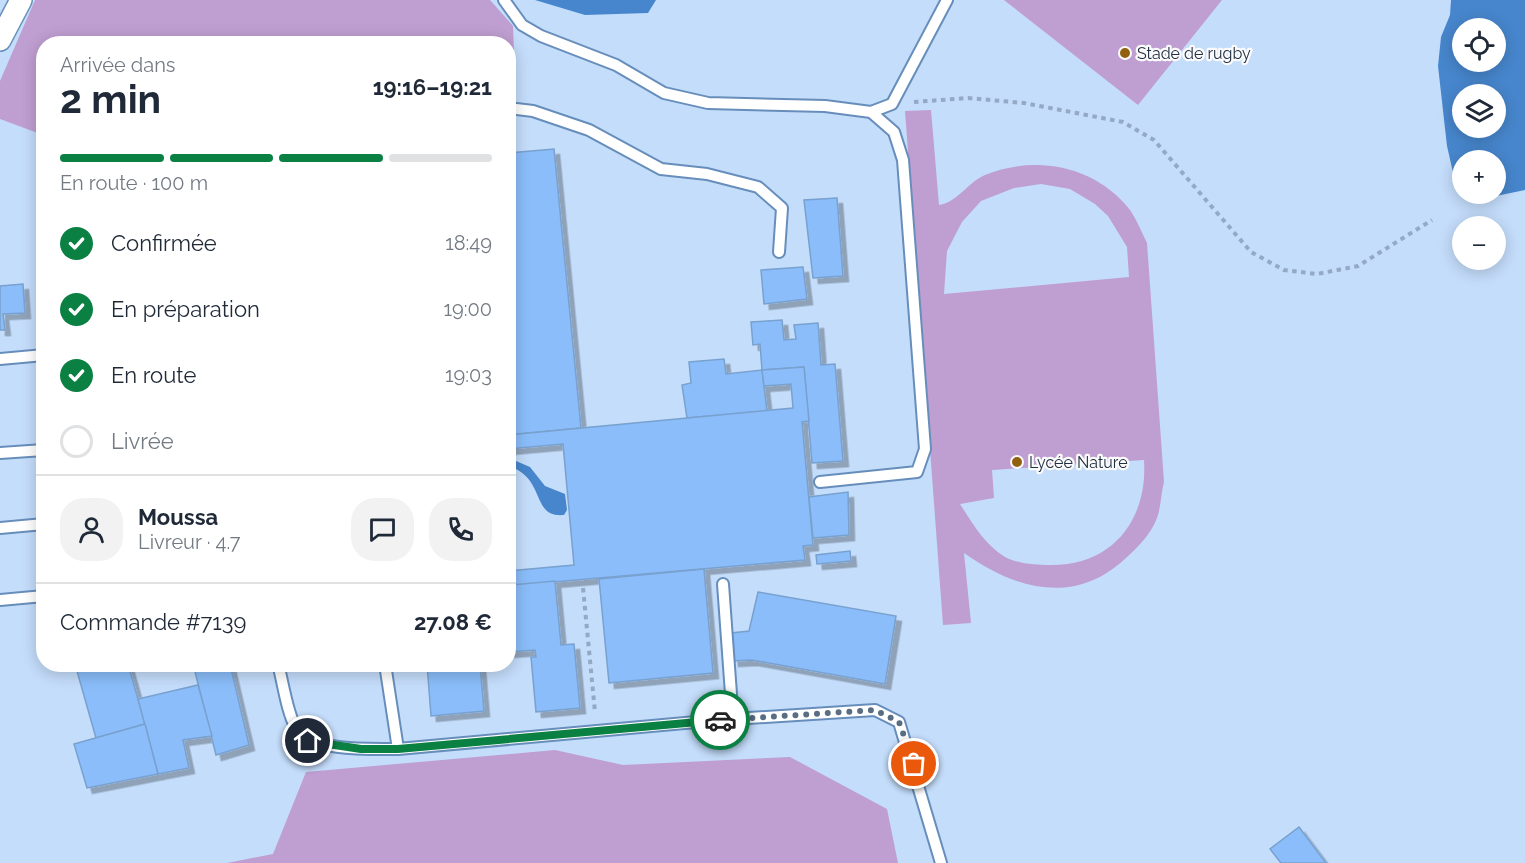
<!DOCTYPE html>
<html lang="fr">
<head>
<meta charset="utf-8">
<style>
  :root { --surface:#fff; --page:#f2f2f3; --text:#1f2937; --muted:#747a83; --line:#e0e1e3; --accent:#0b8043 }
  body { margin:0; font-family:Raleway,sans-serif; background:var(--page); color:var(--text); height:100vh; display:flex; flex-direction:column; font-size:22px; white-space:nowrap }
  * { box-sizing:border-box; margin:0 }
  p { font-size:20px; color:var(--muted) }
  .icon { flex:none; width:33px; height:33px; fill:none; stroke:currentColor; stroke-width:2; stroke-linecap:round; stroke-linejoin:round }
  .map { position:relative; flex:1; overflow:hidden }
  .panel { position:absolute; left:36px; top:36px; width:480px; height:636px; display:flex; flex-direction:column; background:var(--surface); border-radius:24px; box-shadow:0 3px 15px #0003 }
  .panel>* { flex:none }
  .controls { position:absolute; left:1452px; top:18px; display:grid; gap:12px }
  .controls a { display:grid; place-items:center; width:54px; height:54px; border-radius:50%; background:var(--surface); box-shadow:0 3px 15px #0003; font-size:30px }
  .pin { position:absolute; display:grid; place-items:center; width:51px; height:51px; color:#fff; margin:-26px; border:3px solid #fff; border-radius:50%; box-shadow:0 2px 6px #0007 }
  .courier { position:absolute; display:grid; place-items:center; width:60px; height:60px; margin:-30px; border:4px solid #0b8043; border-radius:50%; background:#fff; color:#222; box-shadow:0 2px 8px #0007 }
  .head em { font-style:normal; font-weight:700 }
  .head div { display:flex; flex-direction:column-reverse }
  .head { display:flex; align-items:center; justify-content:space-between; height:102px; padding:0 24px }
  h1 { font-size:39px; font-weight:700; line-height:45px }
  .bar { display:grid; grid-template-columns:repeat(4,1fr); gap:9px 6px; align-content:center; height:72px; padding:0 24px }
  .bar i { height:8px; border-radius:4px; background:var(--line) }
  .bar .on { background:var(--accent) }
  .bar p { grid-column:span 4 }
  .line { display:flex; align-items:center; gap:15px; padding:0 24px; border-top:2px solid var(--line) }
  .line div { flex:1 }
  .round { display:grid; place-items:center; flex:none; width:63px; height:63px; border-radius:24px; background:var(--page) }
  ol { padding:0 24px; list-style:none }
  li { display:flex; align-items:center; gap:18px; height:66px }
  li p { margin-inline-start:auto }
  li .icon { padding:6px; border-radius:50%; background:var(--accent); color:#fff; stroke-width:4 }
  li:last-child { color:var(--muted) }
  li i { width:33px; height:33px; border:3px solid var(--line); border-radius:50% }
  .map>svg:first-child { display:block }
  .green { fill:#bf9ed1; fill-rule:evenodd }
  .water { fill:#4786cd; fill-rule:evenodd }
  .building { fill:#8abdf9; stroke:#79a1cf; stroke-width:1.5; filter:url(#shadow) }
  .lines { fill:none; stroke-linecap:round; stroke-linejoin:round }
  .service-casing { stroke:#678ebb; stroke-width:14 }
  .minor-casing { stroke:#678ebb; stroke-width:24 }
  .path { stroke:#93a9c4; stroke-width:4; stroke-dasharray:4.5 4.5; stroke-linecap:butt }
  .service { stroke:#fff; stroke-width:10 }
  .minor { stroke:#fff; stroke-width:21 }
  .done { stroke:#596d83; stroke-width:6; stroke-dasharray:0 10.8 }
  .route { stroke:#0b8043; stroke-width:8 }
  .poi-dot { fill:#926110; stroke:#fbfbfb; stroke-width:2 }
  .labels { text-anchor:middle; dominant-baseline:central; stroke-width:4.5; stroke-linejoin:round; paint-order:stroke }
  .poi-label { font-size:16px; fill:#203043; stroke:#fbfbfb; text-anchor:start }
</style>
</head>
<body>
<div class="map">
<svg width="1525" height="863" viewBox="0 0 1525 863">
  <defs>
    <filter id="shadow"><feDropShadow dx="5.5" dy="5.5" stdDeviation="0" flood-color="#0004"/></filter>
  </defs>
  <rect width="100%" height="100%" fill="#c4ddfb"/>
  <g class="green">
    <polygon points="35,0 490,0 513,26 515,79 509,82 508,44 44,44 43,135 0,119 0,81"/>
    <polygon points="1004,0 1222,0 1138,105"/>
    <path d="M931,110L939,205C958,202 968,182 985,175C1036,154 1096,166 1130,210C1137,220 1142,233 1147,243L1164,482C1161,493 1161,507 1157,518C1151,534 1139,546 1126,558C1075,606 1016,590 964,553L971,623L943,625L905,111ZM1041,184L1070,189L1095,204L1108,216L1127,247L1129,277L944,294L947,251L962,222L981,201L1014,188ZM1144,460C1148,520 1112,566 1050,565C1036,565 1018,564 1005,557C984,544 973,524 960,504L994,498L992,470Z"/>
    <polygon points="555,750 623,765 790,757 887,809 898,863 227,863 273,854 306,772"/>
  </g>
  <g class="water">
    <polygon points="535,0 656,0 648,13 585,15"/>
    <path d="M1451,0H1525V190L1477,200L1464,194H1496V160H1462V192L1457,190L1447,146L1438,66L1441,37L1450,15ZM1462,28H1496V62H1462ZM1462,94H1496V128H1462Z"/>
    <path d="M509,458L530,467L545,486L565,494L567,510L564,515C530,518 547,479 509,466Z"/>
  </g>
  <g class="building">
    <polygon points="554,149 581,428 508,435 508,153"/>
    <polygon points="837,198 843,276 813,278 804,200"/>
    <polygon points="803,267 807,299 764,304 761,270"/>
    <polygon points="23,284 25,313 3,314 5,330 0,330 0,286"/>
    <polygon points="782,320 784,340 796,339 794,325 818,323 821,365 835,364 843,461 812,463 804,367 762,370 760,344 753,345 751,322"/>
    <polygon points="724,359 726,374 762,370 767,411 687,418 682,385 691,383 689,362"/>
    <polygon points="804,367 809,421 802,422 813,545 803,546 805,560 508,586 508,571 574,565 563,444 508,449 508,435 793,408 791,384 764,386 762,370"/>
    <polygon points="848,492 849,535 813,538 809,497"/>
    <polygon points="850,551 851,561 817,564 816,555"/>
    <polygon points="704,569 713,673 609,683 599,579"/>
    <polygon points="555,581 561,645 574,644 580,708 536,712 531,657 536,657 535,650 508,652 508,625 515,625 511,585"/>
    <polygon points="758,592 896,616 885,684 752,660 733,661 731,633 749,631"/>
    <polygon points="75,664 128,664 145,724 96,738"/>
    <polygon points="193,664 230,664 249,745 216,755"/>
    <polygon points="427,664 480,664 484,711 431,716"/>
    <polygon points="198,685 212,736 183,740 189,768 158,774 138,699"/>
    <polygon points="145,724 158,774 87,788 74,744"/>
    <polygon points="1299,827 1326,863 1281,863 1270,849"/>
  </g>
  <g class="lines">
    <defs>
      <g id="service">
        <polyline points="504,0 522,25 541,36 616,65 664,93 708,103 825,106 871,112 892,104 947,0"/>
        <polyline points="508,108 533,111 589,130 661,169 707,174 758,187 782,208 779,252"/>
        <polyline points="0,359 44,355"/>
        <polyline points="0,453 44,450"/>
        <polyline points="820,482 917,472 925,449 903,160 894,132 871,112"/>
        <polyline points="0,528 44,524"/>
        <polyline points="0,600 44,596"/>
        <path d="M278,664C283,682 287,713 296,728C310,752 372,749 398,749L385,664"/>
        <polyline points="718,720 731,694 723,584"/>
        <polyline points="398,749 718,720 875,710 899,722 941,863"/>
      </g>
      <polyline id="minor" points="0,40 21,0"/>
    </defs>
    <use href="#service" class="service-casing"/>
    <use href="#minor" class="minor-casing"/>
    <g class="path">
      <polyline points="914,102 968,98 1024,103 1123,122 1154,140 1251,252 1284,270 1317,274 1358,266 1432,220"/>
      <polyline points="583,588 595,712"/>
    </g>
    <use href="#service" class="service"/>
    <use href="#minor" class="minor"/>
  </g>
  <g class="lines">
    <polyline class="done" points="720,720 875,710 899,722 914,764"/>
    <polyline class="route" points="308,741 361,749 398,749 720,720"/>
  </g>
  <g class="poi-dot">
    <circle cx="1125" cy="53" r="6"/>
    <circle cx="1017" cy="462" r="6"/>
  </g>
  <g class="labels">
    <g class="poi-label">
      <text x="1137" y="53">Stade de rugby</text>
      <text x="1029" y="462">Lycée Nature</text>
    </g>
  </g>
</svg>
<div class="controls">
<a><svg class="icon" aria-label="locate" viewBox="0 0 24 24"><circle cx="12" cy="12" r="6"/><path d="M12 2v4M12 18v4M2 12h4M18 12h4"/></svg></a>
<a><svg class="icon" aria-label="layers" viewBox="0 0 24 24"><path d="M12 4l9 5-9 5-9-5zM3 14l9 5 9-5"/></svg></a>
<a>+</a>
<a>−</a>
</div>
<div class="pin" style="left:914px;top:764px;background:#ea580c"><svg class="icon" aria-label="bag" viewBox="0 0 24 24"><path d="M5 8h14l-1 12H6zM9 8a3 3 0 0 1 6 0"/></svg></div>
<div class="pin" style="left:308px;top:741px;background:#1f2937"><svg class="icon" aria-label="home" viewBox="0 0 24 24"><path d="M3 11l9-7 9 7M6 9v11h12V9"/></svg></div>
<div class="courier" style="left:720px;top:720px"><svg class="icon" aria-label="car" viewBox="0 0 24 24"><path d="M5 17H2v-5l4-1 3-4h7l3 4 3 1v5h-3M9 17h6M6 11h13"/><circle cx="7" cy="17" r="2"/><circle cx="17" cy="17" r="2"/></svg></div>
<section class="panel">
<div class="head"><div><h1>2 min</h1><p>Arrivée dans</p></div><em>19:16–19:21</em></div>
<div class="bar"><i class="on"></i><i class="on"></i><i class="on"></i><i></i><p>En route · 100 m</p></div>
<ol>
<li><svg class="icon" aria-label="check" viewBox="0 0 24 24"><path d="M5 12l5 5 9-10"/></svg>Confirmée<p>18:49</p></li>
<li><svg class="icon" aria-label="check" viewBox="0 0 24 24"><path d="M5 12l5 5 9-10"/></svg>En préparation<p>19:00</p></li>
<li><svg class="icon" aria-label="check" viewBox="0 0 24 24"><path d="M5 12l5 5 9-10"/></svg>En route<p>19:03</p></li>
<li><i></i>Livrée</li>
</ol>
<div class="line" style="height:108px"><a class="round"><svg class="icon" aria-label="person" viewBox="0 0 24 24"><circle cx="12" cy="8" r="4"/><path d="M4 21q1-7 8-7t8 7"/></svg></a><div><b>Moussa</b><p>Livreur · 4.7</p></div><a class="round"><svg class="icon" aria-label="chat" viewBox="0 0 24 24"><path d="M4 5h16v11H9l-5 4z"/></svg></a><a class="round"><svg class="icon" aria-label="phone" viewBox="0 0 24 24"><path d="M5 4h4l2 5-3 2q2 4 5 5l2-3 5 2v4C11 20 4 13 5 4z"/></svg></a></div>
<div class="line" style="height:78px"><div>Commande #7139</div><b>27.08 €</b></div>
</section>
</div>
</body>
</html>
